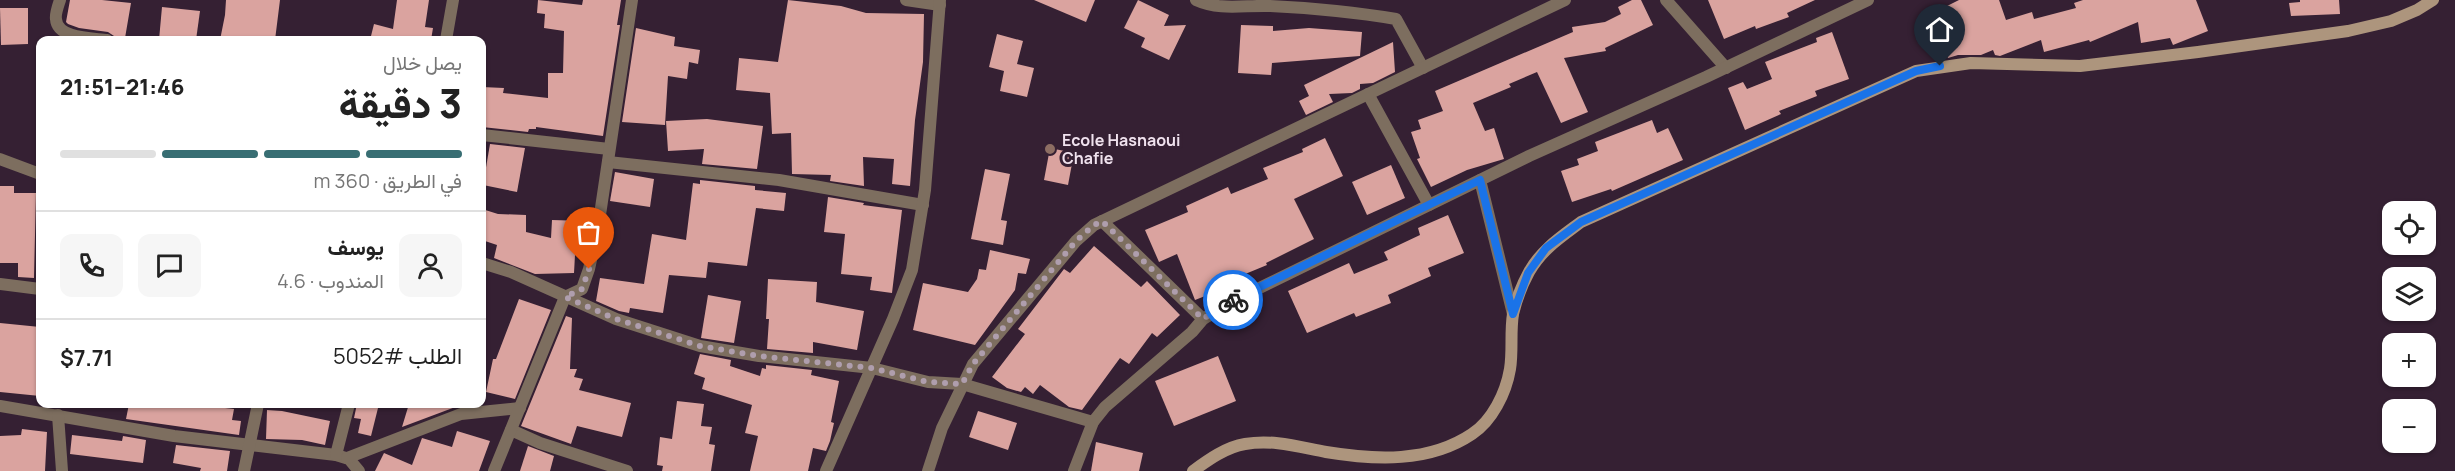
<!DOCTYPE html>
<html lang="ar">
<head>
<meta charset="utf-8">
<style>
  :root { --surface:#fff; --page:#f6f6f6; --text:#222; --muted:#767676; --line:#e0e0e0; --accent:#386e73 }
  body { margin:0; font-family:Manrope,Vazirmatn,sans-serif; background:var(--page); color:var(--text); direction:rtl; height:100vh; display:flex; flex-direction:column; font-size:22px; white-space:nowrap }
  * { box-sizing:border-box; margin:0 }
  p { font-size:20px; color:var(--muted) }
  .icon { flex:none; width:33px; height:33px; fill:none; stroke:currentColor; stroke-width:2; stroke-linecap:round; stroke-linejoin:round }
  .map { position:relative; flex:1; overflow:hidden; direction:ltr }
  .drawer { position:absolute; left:36px; top:36px; width:450px; height:372px; display:flex; flex-direction:column; background:var(--surface); border-radius:12px; box-shadow:0 2px 4px #0004; direction:rtl }
  .drawer>* { flex:none }
  .fabs { position:absolute; left:2382px; top:201px; display:grid; gap:12px }
  .fabs a { display:grid; place-items:center; width:54px; height:54px; border-radius:12px; background:var(--surface); box-shadow:0 2px 4px #0004; font-size:30px }
  .pin { position:absolute; display:grid; place-items:center; width:51px; height:51px; color:#fff; margin:-62px -26px; border-radius:50% 50% 50% 0; rotate:-45deg; box-shadow:0 0 6px #0007 }
  .pin .icon { rotate:45deg }
  .courier { position:absolute; display:grid; place-items:center; width:60px; height:60px; margin:-30px; border:4px solid #1a73e8; border-radius:50%; background:#fff; color:#222; box-shadow:0 2px 8px #0007 }
  .headline em { font-style:normal; font-weight:800 }
  .headline div { display:flex; flex-direction:column-reverse }
  .headline { display:flex; align-items:center; justify-content:space-between; height:102px; padding:0 24px }
  h1 { font-size:39px; font-weight:800; line-height:45px }
  .bar { display:grid; grid-template-columns:repeat(4,1fr); gap:9px 6px; align-content:center; height:72px; padding:0 24px }
  .bar i { height:8px; border-radius:4px; background:var(--line) }
  .bar .active { background:var(--accent) }
  .bar p { grid-column:span 4 }
  .line { display:flex; align-items:center; gap:15px; padding:0 24px; border-top:2px solid var(--line) }
  .line div { flex:1 }
  .round { display:grid; place-items:center; flex:none; width:63px; height:63px; border-radius:12px; background:var(--page) }
  .map>svg:first-child { display:block }
  .building { fill:#daa39f }
  .lines { fill:none; stroke-linecap:round; stroke-linejoin:round }
  .street { stroke:#7d6e5f; stroke-width:12 }
  .secondary { stroke:#ad957d; stroke-width:12 }
  .done { stroke:#af9ead; stroke-width:6; stroke-dasharray:0 10.8 }
  .route { stroke:#1a73e8; stroke-width:8 }
  .education-dot { fill:#8d6e63; stroke:#352033; stroke-width:2 }
  .labels { text-anchor:middle; dominant-baseline:central; stroke-width:6; stroke-linejoin:round; paint-order:stroke }
  .poi-label { font-size:16px; font-weight:bold; fill:#f0e2ee; stroke:#352033; text-anchor:start }
</style>
</head>
<body>
<div class="map">
<svg width="2455" height="471" viewBox="0 0 2455 471">
  <rect width="100%" height="100%" fill="#352033"/>
  <g class="building">
    <polygon points="70,0 102,0 131,3 125,38 114,36 108,32 79,28 68,24 66,22"/>
    <polygon points="226,0 280,0 275,40 220,40 225,15"/>
    <polygon points="397,0 429,0 425,27 433,28 431,40 370,40 374,24 393,29"/>
    <polygon points="538,0 582,5 583,0 621,0 617,25 620,25 603,136 536,127 536,129 529,129 528,132 482,127 482,87 504,88 503,93 548,98 548,73 563,73 564,31 544,28 545,14 537,13"/>
    <polygon points="788,0 841,6 866,13 924,14 923,62 915,120 910,186 892,184 894,159 863,157 864,186 830,181 831,175 792,174 791,133 772,134 770,93 736,90 739,58 778,62"/>
    <polygon points="1034,0 1095,0 1086,22"/>
    <polygon points="1138,0 1169,15 1164,26 1186,25 1169,60 1141,47 1145,38 1124,28"/>
    <polygon points="1632,0 1641,0 1653,25 1605,48 1606,51 1564,58 1588,112 1561,123 1537,72 1509,84 1511,87 1473,103 1485,131 1494,128 1504,159 1467,170 1431,187 1417,159 1420,158 1411,132 1421,129 1418,120 1443,111 1435,91 1573,32 1572,27 1605,22 1621,14 1618,7"/>
    <polygon points="1708,0 1815,0 1787,13 1789,17 1756,29 1755,26 1724,39"/>
    <polygon points="1959,0 1999,0 2006,20 2032,12 2034,19 2076,8 2074,3 2083,0 2196,0 2208,31 2173,45 2170,38 2141,43 2138,22 2090,42 2089,40 2044,52 2041,40 2000,56 1995,55 1993,50 1981,55 1958,55 1948,58 1929,15"/>
    <polygon points="2300,0 2339,0 2340,14 2291,16 2289,3 2300,2"/>
    <polygon points="162,7 200,11 196,40 159,40"/>
    <polygon points="0,8 28,8 28,44 1,45"/>
    <polygon points="1241,25 1273,26 1273,31 1309,28 1362,32 1360,56 1272,63 1271,75 1238,73"/>
    <polygon points="636,28 675,37 674,46 700,50 698,64 689,62 687,79 668,76 665,125 622,122"/>
    <polygon points="1832,32 1849,79 1815,91 1817,96 1779,111 1781,114 1745,130 1728,88 1743,82 1747,89 1772,79 1765,62 1817,42 1816,38"/>
    <polygon points="997,34 1023,41 1017,64 1034,68 1027,97 1000,91 1004,71 989,67"/>
    <polygon points="1393,42 1395,72 1373,83 1360,84 1360,89 1352,93 1329,94 1333,102 1306,115 1299,101 1309,96 1304,85"/>
    <polygon points="707,119 763,126 757,169 702,164 704,149 668,151 666,121"/>
    <polygon points="1652,120 1657,133 1668,128 1683,160 1612,191 1611,189 1572,202 1561,171 1579,165 1577,159 1598,151 1595,142"/>
    <polygon points="1325,138 1343,176 1294,199 1314,239 1266,263 1267,265 1221,284 1223,289 1195,300 1177,254 1159,262 1145,230 1188,212 1186,206 1228,187 1231,194 1268,179 1263,168 1303,152 1302,149"/>
    <polygon points="490,144 525,148 517,192 483,185"/>
    <polygon points="1050,148 1074,153 1068,185 1044,180"/>
    <polygon points="1391,165 1405,198 1367,215 1352,182"/>
    <polygon points="985,169 1010,174 1001,220 1007,221 1003,245 971,239"/>
    <polygon points="615,172 654,179 650,207 610,201"/>
    <polygon points="700,180 755,186 755,190 786,193 784,211 756,208 747,266 708,262 706,278 669,275 663,313 630,308 629,313 619,311 596,301 600,278 644,284 652,234 686,240 693,183 700,184"/>
    <polygon points="0,186 14,186 14,193 36,193 34,278 18,277 18,263 0,263"/>
    <polygon points="828,197 864,203 863,205 902,210 892,293 870,290 872,277 841,274 845,234 824,232"/>
    <polygon points="482,209 498,214 526,215 526,232 551,238 552,220 585,221 583,256 575,255 574,273 535,274 494,258 497,245 482,240"/>
    <polygon points="1448,215 1464,253 1428,268 1431,276 1388,295 1391,303 1356,317 1354,313 1307,333 1288,291 1349,263 1354,274 1388,260 1384,252 1420,235 1418,228"/>
    <polygon points="1094,246 1141,287 1147,281 1180,315 1157,337 1152,333 1129,364 1120,358 1082,410 1069,407 1040,385 1033,394 1025,387 1021,392 1007,388 992,377 1025,334 1018,329 1064,269 1070,273"/>
    <polygon points="990,250 1030,259 1026,274 1018,273 1015,290 975,345 913,330 923,283 968,292 977,279 979,269 986,270"/>
    <polygon points="768,279 817,282 816,302 864,311 857,350 813,342 813,353 767,349 769,319 766,319"/>
    <polygon points="708,295 741,301 734,343 701,338"/>
    <polygon points="519,299 551,310 515,399 486,392 493,359 496,359"/>
    <polygon points="566,316 572,318 570,369 577,369 574,377 583,379 579,390 631,403 622,437 577,426 571,444 521,426"/>
    <polygon points="0,323 40,327 40,396 0,392"/>
    <polygon points="700,354 731,360 730,366 760,376 762,368 766,369 766,365 812,370 811,375 839,381 831,422 834,423 830,441 826,451 813,448 808,471 750,471 758,436 745,433 752,405 702,389 705,378 694,374"/>
    <polygon points="1218,356 1236,401 1174,426 1155,381"/>
    <polygon points="677,401 704,404 701,426 712,427 709,444 715,445 711,471 662,471 663,466 657,465 660,437 672,439"/>
    <polygon points="129,404 207,404 207,406 234,409 232,420 241,421 239,435 126,419"/>
    <polygon points="357,404 379,404 371,436 358,433 361,419 354,418"/>
    <polygon points="409,404 474,404 458,406 402,427"/>
    <polygon points="267,410 282,411 330,421 325,445 302,440 266,439"/>
    <polygon points="978,411 1017,423 1008,450 969,437"/>
    <polygon points="22,429 47,432 45,471 0,471 0,436 21,435"/>
    <polygon points="457,431 490,441 479,471 375,471 384,453 412,465 422,438 452,447"/>
    <polygon points="72,435 122,441 123,436 146,440 143,463 70,454"/>
    <polygon points="1096,442 1143,453 1139,471 1091,471"/>
    <polygon points="176,445 230,451 227,471 200,471 201,468 173,463"/>
    <polygon points="528,446 554,456 550,471 520,471"/>
  </g>
  <g class="lines">
    <g class="street">
      <path d="M60,0C58,6 55,14 56,19C57,39 93,38 107,40"/>
      <polyline points="906,0 940,5"/>
      <path d="M1196,0C1220,11 1244,5 1270,6C1311,8 1355,12 1396,19L1423,68"/>
      <polyline points="1666,0 1726,68"/>
      <polyline points="446,40 453,0"/>
      <polyline points="1368,94 1429,205"/>
      <polyline points="482,135 609,149"/>
      <polyline points="0,159 40,174"/>
      <polyline points="608,162 779,180 923,205"/>
      <polyline points="1480,180 1513,314"/>
      <polyline points="1102,221 1203,319"/>
      <polyline points="482,263 511,272 616,319 700,346 759,356 872,368 928,382 962,384 1093,422"/>
      <polyline points="0,284 40,289"/>
      <polyline points="0,406 174,436 336,455 349,459 359,471"/>
      <polyline points="58,415 62,471"/>
      <polyline points="511,430 540,443 627,471"/>
      <polyline points="336,455 349,404"/>
      <polyline points="347,458 461,414 520,408"/>
      <polyline points="244,471 258,404"/>
      <polyline points="494,471 565,297 582,289 589,269 598,228 632,0"/>
      <polyline points="826,471 893,319 912,270 925,190 940,0"/>
      <polyline points="928,471 942,428 973,364 1076,241 1094,225 1565,0"/>
      <polyline points="1074,471 1093,422 1105,407 1192,332 1203,319 1231,302 1529,156 1706,77 1868,0"/>
    </g>
    <path class="secondary" d="M1193,471C1208,460 1226,447 1245,444C1273,439 1299,447 1326,452C1375,460 1429,463 1472,434C1492,421 1506,393 1510,369C1513,351 1510,332 1513,314C1516,301 1523,283 1529,272C1542,249 1561,237 1581,222L1916,71L1971,63L2080,66L2198,52L2348,31L2391,21L2417,10L2433,0"/>
  </g>
  <g class="lines">
    <polyline class="done" points="589,269 582,289 565,297 616,319 700,346 759,356 872,368 928,382 962,384 973,364 1076,241 1094,225 1102,221 1203,319 1233,300"/>
    <polyline class="route" points="1233,300 1480,180 1513,314 1528,273 1546,248 1581,222 1916,71 1940,66"/>
  </g>
  <circle class="education-dot" cx="1050" cy="149" r="6"/>
  <g class="labels">
    <g class="poi-label">
      <text x="1062" y="140">Ecole Hasnaoui<tspan x="1062" dy="18">Chafie</tspan></text>
    </g>
  </g>
</svg>
<div class="fabs">
<a><svg class="icon" aria-label="locate" viewBox="0 0 24 24"><circle cx="12" cy="12" r="6"/><path d="M12 2v4M12 18v4M2 12h4M18 12h4"/></svg></a>
<a><svg class="icon" aria-label="layers" viewBox="0 0 24 24"><path d="M12 4l9 5-9 5-9-5zM3 14l9 5 9-5"/></svg></a>
<a>+</a>
<a>−</a>
</div>
<div class="pin" style="left:589px;top:269px;background:#ea580c"><svg class="icon" aria-label="bag" viewBox="0 0 24 24"><path d="M5 8h14l-1 12H6zM9 8a3 3 0 0 1 6 0"/></svg></div>
<div class="pin" style="left:1940px;top:66px;background:#1f2937"><svg class="icon" aria-label="home" viewBox="0 0 24 24"><path d="M3 11l9-7 9 7M6 9v11h12V9"/></svg></div>
<div class="courier" style="left:1233px;top:300px"><svg class="icon" aria-label="bike" viewBox="0 0 24 24"><circle cx="6" cy="16" r="4"/><circle cx="18" cy="16" r="4"/><path d="M6 16l4-8h5l3 8M10 8l3 8H6M13 5h3"/></svg></div>
<section class="drawer">
<div class="headline"><div><h1>3 دقيقة</h1><p>يصل خلال</p></div><em>21:46–21:51</em></div>
<div class="bar"><i class="active"></i><i class="active"></i><i class="active"></i><i></i><p>في الطريق · 360 m</p></div>
<div class="line" style="height:108px"><a class="round"><svg class="icon" aria-label="person" viewBox="0 0 24 24"><circle cx="12" cy="8" r="4"/><path d="M4 21q1-7 8-7t8 7"/></svg></a><div><b>يوسف</b><p>المندوب · 4.6</p></div><a class="round"><svg class="icon" aria-label="chat" viewBox="0 0 24 24"><path d="M4 5h16v11H9l-5 4z"/></svg></a><a class="round"><svg class="icon" aria-label="phone" viewBox="0 0 24 24"><path d="M5 4h4l2 5-3 2q2 4 5 5l2-3 5 2v4C11 20 4 13 5 4z"/></svg></a></div>
<div class="line" style="height:78px"><div>الطلب #5052</div><b>$7.71</b></div>
</section>
</div>
</body>
</html>
